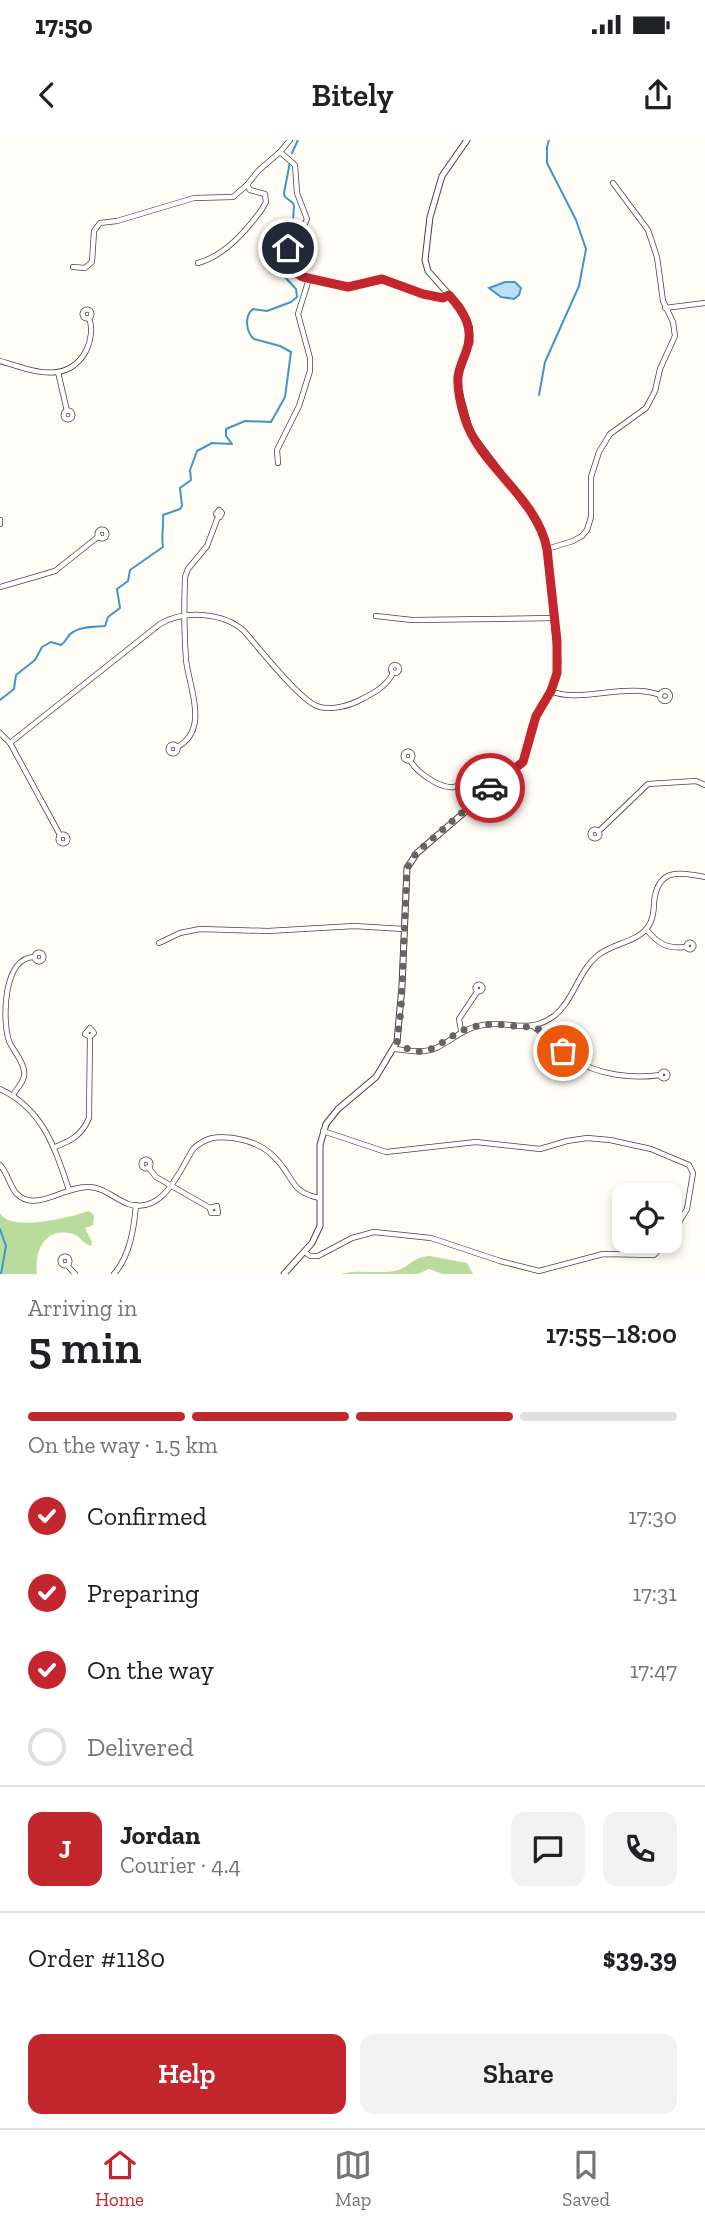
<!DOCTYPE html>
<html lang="en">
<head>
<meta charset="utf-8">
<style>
  :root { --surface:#fff; --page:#f2f2f2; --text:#202124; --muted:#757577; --line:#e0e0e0; --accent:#c4262e }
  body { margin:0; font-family:"Zilla Slab",serif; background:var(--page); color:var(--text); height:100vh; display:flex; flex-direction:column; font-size:26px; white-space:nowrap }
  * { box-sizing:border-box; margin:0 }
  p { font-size:23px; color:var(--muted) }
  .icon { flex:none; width:38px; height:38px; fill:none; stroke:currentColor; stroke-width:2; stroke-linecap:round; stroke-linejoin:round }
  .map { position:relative; height:1134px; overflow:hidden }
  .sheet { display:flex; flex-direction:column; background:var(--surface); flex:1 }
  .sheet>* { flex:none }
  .fabs { position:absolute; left:612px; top:1043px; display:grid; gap:14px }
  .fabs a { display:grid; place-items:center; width:70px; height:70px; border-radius:14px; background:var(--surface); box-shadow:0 4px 10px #0003; font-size:35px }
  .pin { position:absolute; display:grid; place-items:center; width:60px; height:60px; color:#fff; margin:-30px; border:4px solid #fff; border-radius:50%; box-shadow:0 2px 7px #0007 }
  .courier { position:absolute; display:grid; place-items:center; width:70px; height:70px; margin:-35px; border:5px solid #c4262e; border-radius:50%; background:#fff; color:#222; box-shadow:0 2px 9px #0007 }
  .head em { font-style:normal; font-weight:600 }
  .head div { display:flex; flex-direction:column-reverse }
  .head { display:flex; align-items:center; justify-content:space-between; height:119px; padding:0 28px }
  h1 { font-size:46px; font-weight:600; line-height:52px }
  .bar { display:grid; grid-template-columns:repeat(4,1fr); gap:10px 7px; align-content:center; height:84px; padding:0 28px }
  .bar i { height:9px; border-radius:5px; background:var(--line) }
  .bar .active { background:var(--accent) }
  .bar p { grid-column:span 4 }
  .line { display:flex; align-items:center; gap:18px; padding:0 28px; border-top:2px solid var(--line) }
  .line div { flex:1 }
  .round { display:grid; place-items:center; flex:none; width:74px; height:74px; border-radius:14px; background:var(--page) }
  ol { padding:0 28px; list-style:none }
  li { display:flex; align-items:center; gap:21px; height:77px }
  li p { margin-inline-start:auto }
  li .icon { padding:7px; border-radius:50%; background:var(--accent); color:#fff; stroke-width:4 }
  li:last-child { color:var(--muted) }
  li i { width:38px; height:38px; border:4px solid var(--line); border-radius:50% }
  .cta { display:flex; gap:14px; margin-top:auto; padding:14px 28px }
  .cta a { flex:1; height:80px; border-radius:14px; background:var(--accent); color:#fff; font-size:28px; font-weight:600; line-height:80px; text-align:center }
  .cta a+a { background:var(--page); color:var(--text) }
  .status { display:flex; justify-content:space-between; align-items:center; height:49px; padding:0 35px; background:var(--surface); direction:ltr }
  .status svg { height:19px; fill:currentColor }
  header { display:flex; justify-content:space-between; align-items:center; height:91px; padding:0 28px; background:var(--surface); font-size:32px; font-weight:600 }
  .tabs { display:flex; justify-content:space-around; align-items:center; height:98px; border-top:2px solid var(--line); background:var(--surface); font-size:19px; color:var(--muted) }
  .tabs a { display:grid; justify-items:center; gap:4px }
  .tabs .active { color:var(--accent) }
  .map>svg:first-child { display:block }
  .forest { fill:#b9dc9c }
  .water { fill:#b9e0f7; stroke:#3f96cf; stroke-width:2 }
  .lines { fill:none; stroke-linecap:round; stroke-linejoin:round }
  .stream { stroke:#3f96cf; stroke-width:2 }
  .minor-casing { stroke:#444; stroke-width:6 }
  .tertiary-casing { stroke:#444; stroke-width:7 }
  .minor { stroke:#fff; stroke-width:4.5 }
  .tertiary { stroke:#fff; stroke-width:5 }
  .done { stroke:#646461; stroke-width:7; stroke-dasharray:0 12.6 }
  .route { stroke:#c4262e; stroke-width:9 }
</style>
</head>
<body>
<div class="status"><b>17:50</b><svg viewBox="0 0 49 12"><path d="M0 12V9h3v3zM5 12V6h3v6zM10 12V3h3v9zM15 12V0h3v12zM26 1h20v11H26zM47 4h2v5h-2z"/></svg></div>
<header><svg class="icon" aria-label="back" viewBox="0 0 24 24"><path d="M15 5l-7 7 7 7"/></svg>Bitely<svg class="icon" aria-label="share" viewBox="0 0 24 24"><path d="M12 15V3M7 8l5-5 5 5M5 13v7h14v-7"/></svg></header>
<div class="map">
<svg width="705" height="1134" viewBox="0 0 705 1134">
  <rect width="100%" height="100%" fill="#fffdf5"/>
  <g class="forest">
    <path d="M89,1071L94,1075L93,1085L85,1088L92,1102L91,1106C83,1104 81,1097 73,1094C45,1086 34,1111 37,1134H0V1073C10,1093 71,1077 89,1071Z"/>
    <path d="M430,1116L467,1123L473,1134H443L429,1129L418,1134H340C359,1129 376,1134 395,1131C409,1128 412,1117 430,1116Z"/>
  </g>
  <polygon class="water" points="505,142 515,142 521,148 519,155 514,159 501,157 489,148"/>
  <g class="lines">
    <g class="stream">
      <polyline points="292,13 298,0"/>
      <polyline points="539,255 545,222 579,146 586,109 576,80 547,23 547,7 549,0"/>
      <path d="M0,560L14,549L16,535L35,520L42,507L51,502L61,505C67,501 67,495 73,492C82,486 95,487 105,486L108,477L120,468L117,449L128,441L130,430L163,407C161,396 164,387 163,375L180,369L182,366L180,348L191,340L190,330L197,311L212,303L232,304L226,296V289L245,281L271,282L285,257L291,212L280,206L254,199C246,192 244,176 253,169L267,171L291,162L297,157L296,149L284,136L271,108L276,100L289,97L292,94L294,66L293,63L285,57L284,53L290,22"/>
      <polyline points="0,1089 6,1106 1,1134"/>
    </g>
    <defs>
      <g id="minor">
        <polyline points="290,0 280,12 295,25 297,53 307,79 302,91 286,112 286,122 291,130 309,139 348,147 382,140 423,154 443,158 449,155"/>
        <path d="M198,123C224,116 247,90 262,69L266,62L265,54L250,50L247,45L258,31L280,12"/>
        <polyline points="73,127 85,128 92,122 94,91 100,83 117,81 194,58 233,57 247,45"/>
        <polyline points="665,168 705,163"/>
        <circle cx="87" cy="174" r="4.5"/>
        <path d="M0,221C30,230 67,246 86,211C91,201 93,188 89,178"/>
        <polyline points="58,232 67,271"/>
        <circle cx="68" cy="275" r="4.5"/>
        <polyline points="278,323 277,310 299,266 310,231 310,218 298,174 309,139"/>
        <polygon points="219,370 222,373 220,377 216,374"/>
        <polyline points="0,380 0,384"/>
        <circle cx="102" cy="394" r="4.5"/>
        <polyline points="547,409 573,401 582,396 587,390 591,377 591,337 599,312 610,294 646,268 655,251 660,229 675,196 673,182 663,161 657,117 648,90 613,43"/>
        <polyline points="0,447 55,431 99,396"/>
        <polyline points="376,476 412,480 555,478"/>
        <circle cx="395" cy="529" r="4"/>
        <path d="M551,551C579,564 626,542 660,555"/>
        <circle cx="665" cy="556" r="5"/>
        <polyline points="0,593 10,603 60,695"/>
        <path d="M10,603L160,484C184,470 223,472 244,491C259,508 299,559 317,566C329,571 349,566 360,560C374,553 386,547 393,533"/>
        <circle cx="173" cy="609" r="4.5"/>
        <path d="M177,607C210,590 189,547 186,520C184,493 184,464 185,437L188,429L207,406L218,377"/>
        <circle cx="408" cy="616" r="4.5"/>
        <path d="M410,620C416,632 440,649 454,647C463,645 467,639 476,639L489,649"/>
        <circle cx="595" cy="694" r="4.5"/>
        <polyline points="598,692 648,644 696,641 705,645"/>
        <circle cx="63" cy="699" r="4.5"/>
        <path d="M646,789C658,804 667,809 686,807"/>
        <circle cx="690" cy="806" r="3.5"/>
        <polyline points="159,803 180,793 200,789 268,791 354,786 404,789"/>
        <circle cx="39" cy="817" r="4.5"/>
        <circle cx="479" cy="848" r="3.5"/>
        <path d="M534,887C548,897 559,910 573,919C598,935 632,939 661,935"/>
        <polyline points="461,890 459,879 477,852"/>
        <path d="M394,909C407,910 423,914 436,908C453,900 463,888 483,885C510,880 528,895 554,876C574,860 578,832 597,816C612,803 636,803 648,787C653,780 654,771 654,762C658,728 678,732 705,737"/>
        <circle cx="664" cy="935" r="3.5"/>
        <path d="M0,949C43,969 55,1008 69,1050"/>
        <path d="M13,955C17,948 26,940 24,931C23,920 13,911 9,901C2,880 3,816 35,817"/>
        <polyline points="323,991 386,1012 476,1002 540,1009 567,1001 587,998 610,1000 651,1009 689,1025 693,1033 687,1069 670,1097"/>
        <path d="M55,1007C71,1001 82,995 89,978L90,897L85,894L90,888L94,893L90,897"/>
        <circle cx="146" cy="1024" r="4.5"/>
        <path d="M0,1025C8,1033 9,1045 16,1053C35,1074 66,1045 89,1047C103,1047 115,1059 128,1064C163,1075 179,1032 193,1009C206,997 216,996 233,998C251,1001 265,1006 277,1020C294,1038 291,1053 320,1058"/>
        <polyline points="148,1027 156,1037 210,1068 217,1066 218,1073 211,1073 210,1068"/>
        <polyline points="305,1112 310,1116 318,1116 352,1098 374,1092 431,1098 500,1121 539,1131 603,1114 654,1115 667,1101"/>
        <circle cx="65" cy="1121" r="4.5"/>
        <polyline points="67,1125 75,1134"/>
        <path d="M114,1134C130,1116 134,1088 136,1065"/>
      </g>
      <polyline id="tertiary" points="284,1134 312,1103 320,1086 320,1005 326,984 338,969 376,937 397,902 402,846 407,728 417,713 523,622 532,586 555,541 558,522 547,409 543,394 531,373 470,292 458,248 458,235 470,202 469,186 460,167 428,131 425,120 430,77 442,36 467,0"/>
    </defs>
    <use href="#minor" class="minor-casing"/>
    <use href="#tertiary" class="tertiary-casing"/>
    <use href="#minor" class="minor"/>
    <use href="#tertiary" class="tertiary"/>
  </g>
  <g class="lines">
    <path class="done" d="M490,648L416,713L407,728L401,871L397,902C428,927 442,896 469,888C488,882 505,885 523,887C527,887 531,886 534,887C542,889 557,906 563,911"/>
    <path class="route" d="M288,108L285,116L286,122L291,130L303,137L348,147L382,139L423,154L443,158L449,155C464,172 475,188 466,212C463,220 459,228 458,237C457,251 461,266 465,279C481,328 537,357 547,409L557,501V533L551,551L536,576L523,622L490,648"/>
  </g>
</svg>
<div class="fabs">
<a><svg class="icon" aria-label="locate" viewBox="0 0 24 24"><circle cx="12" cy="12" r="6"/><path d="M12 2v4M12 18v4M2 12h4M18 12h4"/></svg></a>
</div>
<div class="pin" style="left:563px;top:911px;background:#ea580c"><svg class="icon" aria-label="bag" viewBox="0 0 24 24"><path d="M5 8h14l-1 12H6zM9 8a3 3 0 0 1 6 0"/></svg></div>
<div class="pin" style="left:288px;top:108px;background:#1f2937"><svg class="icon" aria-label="home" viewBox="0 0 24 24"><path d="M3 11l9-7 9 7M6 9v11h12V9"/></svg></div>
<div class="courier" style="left:490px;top:648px"><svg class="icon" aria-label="car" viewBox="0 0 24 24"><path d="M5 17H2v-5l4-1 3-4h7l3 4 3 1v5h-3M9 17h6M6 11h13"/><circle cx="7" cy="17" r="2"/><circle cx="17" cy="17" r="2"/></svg></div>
</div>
<section class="sheet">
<div class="head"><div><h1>5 min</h1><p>Arriving in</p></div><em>17:55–18:00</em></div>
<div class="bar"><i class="active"></i><i class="active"></i><i class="active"></i><i></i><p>On the way · 1.5 km</p></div>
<ol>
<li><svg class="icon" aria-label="check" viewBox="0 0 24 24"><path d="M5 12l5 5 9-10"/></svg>Confirmed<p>17:30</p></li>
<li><svg class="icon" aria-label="check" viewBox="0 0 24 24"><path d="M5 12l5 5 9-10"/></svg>Preparing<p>17:31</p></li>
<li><svg class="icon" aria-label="check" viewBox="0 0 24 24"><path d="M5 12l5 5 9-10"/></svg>On the way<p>17:47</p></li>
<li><i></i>Delivered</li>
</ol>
<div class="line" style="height:126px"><b class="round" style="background:var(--accent);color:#fff">J</b><div><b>Jordan</b><p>Courier · 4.4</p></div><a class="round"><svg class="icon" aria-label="chat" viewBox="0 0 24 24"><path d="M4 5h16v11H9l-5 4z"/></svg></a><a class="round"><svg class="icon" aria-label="phone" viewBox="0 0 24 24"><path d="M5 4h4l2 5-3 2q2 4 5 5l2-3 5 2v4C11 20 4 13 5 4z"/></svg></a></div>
<div class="line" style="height:91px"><div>Order #1180</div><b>$39.39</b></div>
<div class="cta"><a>Help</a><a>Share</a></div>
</section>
<nav class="tabs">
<a class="active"><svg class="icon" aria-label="home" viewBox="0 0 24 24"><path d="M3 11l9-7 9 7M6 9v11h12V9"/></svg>Home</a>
<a><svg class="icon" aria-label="map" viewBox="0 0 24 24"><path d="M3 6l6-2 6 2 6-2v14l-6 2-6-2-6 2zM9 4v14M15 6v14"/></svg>Map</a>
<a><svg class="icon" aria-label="saved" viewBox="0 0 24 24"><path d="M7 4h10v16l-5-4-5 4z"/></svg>Saved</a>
</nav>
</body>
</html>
